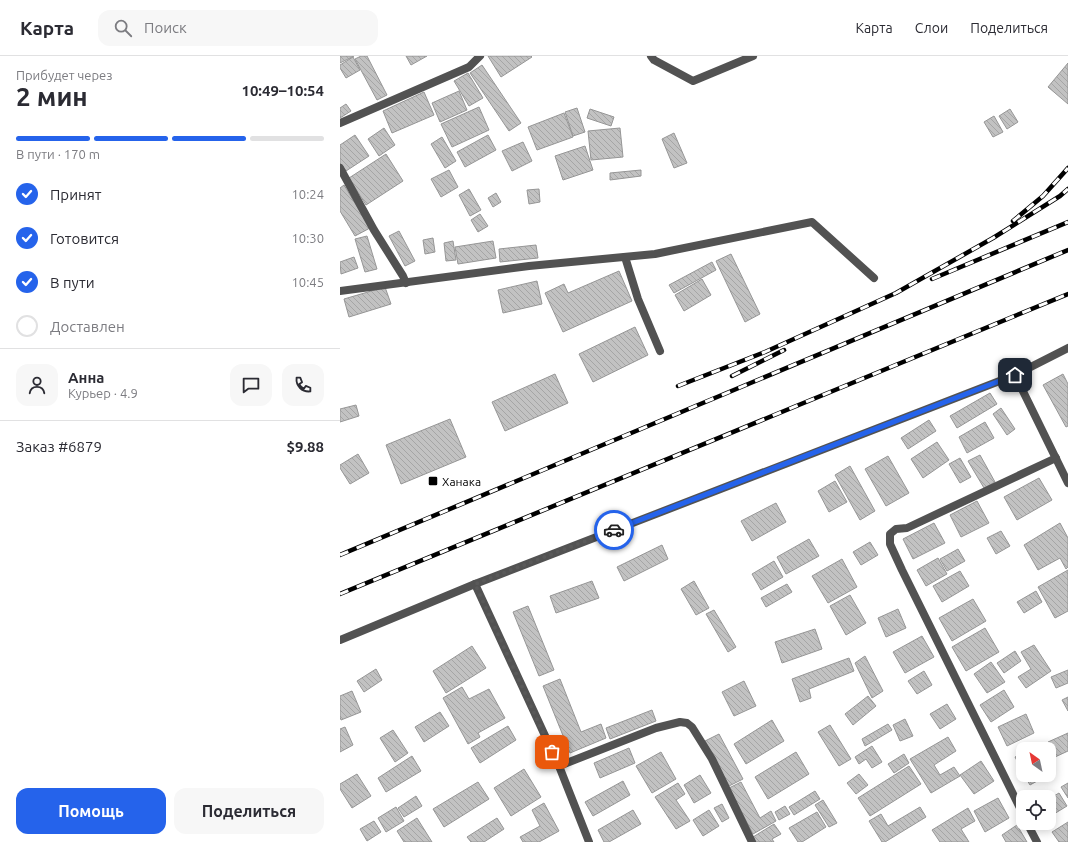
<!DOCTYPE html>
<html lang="ru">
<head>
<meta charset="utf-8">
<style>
  :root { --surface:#fff; --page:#f7f7f7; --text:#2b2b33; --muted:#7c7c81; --line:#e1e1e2; --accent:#2563eb }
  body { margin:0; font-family:Ubuntu,sans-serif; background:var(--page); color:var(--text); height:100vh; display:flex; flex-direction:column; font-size:15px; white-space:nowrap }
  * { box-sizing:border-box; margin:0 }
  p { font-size:13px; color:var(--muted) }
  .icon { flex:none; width:22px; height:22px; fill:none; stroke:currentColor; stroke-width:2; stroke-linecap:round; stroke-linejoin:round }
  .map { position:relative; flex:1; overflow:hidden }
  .details { display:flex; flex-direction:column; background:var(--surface); width:340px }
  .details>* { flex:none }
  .needle { width:26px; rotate:327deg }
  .buttons { position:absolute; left:676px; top:686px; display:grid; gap:8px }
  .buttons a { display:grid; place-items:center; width:40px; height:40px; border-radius:8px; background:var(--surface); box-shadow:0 2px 10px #0003; font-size:20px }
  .pin { position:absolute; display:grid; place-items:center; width:34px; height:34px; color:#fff; margin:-17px; border-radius:8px; box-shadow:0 2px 6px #0006 }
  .courier { position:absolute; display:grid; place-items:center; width:40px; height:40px; margin:-20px; border:3px solid #2563eb; border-radius:50%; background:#fff; color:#222; box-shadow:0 1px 5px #0007 }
  .summary em { font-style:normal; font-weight:700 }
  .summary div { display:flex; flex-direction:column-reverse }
  .summary { display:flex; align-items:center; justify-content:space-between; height:68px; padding:0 16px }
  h1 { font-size:26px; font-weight:700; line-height:30px }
  .bar { display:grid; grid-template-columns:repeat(4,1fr); gap:6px 4px; align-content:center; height:48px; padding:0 16px }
  .bar i { height:5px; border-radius:3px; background:var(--line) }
  .bar .selected { background:var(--accent) }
  .bar p { grid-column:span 4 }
  .line { display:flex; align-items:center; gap:10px; padding:0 16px; border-top:1px solid var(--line) }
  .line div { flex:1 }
  .round { display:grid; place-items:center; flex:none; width:42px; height:42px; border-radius:12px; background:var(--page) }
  ol { padding:0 16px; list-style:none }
  li { display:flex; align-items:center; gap:12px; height:44px }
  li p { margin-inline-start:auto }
  li .icon { padding:4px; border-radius:50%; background:var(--accent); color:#fff; stroke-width:4 }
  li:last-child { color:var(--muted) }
  li i { width:22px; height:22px; border:2px solid var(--line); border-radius:50% }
  .cta { display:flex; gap:8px; margin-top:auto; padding:8px 16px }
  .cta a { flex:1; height:46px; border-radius:12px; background:var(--accent); color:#fff; font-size:16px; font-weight:700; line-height:46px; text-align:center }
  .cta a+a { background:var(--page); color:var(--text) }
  header { display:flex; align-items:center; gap:24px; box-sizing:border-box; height:56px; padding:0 20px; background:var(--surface); border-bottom:1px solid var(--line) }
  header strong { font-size:19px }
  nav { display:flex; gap:22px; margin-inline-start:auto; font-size:14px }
  .search { width:280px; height:36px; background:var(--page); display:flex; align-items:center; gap:10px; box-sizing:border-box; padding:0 14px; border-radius:12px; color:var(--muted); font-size:15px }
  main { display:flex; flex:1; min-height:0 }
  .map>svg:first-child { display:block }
  .building { fill:url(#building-back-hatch); stroke:#969696 }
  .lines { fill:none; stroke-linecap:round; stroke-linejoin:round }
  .service { stroke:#525252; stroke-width:8 }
  .minor { stroke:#525252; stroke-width:8 }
  .rail-casing { stroke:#000; stroke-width:4.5 }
  .rail { stroke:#fff; stroke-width:3; stroke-dasharray:9; stroke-linecap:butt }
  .done { stroke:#595959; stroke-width:4; stroke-dasharray:0 7.2 }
  .route { stroke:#2563eb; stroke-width:5 }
  .poi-dot { fill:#000; stroke:#fff; stroke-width:1.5 }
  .labels { text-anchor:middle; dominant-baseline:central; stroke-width:3; stroke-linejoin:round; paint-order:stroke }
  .poi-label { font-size:12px; fill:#000; stroke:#fff; text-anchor:start }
</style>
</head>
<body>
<header>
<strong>Карта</strong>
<div class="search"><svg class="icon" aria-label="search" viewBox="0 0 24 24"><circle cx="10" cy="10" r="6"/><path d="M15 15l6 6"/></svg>Поиск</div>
<nav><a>Карта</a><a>Слои</a><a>Поделиться</a></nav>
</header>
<main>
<section class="details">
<div class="summary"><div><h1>2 мин</h1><p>Прибудет через</p></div><em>10:49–10:54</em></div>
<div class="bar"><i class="selected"></i><i class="selected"></i><i class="selected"></i><i></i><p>В пути · 170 m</p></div>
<ol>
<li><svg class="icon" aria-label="check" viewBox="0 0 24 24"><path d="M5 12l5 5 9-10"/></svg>Принят<p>10:24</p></li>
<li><svg class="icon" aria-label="check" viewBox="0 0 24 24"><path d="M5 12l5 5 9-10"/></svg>Готовится<p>10:30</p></li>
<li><svg class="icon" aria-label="check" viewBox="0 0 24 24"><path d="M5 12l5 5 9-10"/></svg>В пути<p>10:45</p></li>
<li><i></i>Доставлен</li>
</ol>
<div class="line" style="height:72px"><a class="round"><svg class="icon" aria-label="person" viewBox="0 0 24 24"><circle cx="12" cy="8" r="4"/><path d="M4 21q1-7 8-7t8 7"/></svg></a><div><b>Анна</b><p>Курьер · 4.9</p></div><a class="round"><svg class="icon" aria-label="chat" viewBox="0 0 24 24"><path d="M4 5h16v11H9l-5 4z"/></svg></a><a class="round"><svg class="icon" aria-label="phone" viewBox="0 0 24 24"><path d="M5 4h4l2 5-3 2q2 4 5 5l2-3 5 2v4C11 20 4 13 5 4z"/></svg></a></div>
<div class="line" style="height:52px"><div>Заказ #6879</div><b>$9.88</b></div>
<div class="cta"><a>Помощь</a><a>Поделиться</a></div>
</section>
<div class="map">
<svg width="728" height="786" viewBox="0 0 728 786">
  <defs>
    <pattern id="building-back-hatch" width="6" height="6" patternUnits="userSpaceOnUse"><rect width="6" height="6" fill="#c2c2c2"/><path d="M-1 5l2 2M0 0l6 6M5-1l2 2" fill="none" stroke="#a5a5a5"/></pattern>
  </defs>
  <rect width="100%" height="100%" fill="#fff"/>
  <g class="building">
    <polygon points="0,0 14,0 0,7"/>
    <polygon points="21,0 27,0 47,39 37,44 15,3"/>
    <polygon points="66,0 87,0 71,9"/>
    <polygon points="148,0 191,0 192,1 161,21"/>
    <polygon points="13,1 20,14 6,22 0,12 0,9"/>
    <polygon points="728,7 728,48 708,31"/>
    <polygon points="142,9 181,67 169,75 130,17"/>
    <polygon points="128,17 143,42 129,50 114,25"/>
    <polygon points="119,35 127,54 100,66 92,47"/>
    <polygon points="84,36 94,59 52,77 43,55"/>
    <polygon points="6,48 11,55 0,62 0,52"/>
    <polygon points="139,51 149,74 112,91 101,68"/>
    <polygon points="237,52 245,76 233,80 225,56"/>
    <polygon points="250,53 274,61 271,70 247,62"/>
    <polygon points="670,53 678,66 667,73 659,60"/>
    <polygon points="224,57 233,81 197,94 188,71"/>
    <polygon points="654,60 663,76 653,81 644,66"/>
    <polygon points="44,72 55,89 39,100 28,83"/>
    <polygon points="280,72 283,101 251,104 248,75"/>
    <polygon points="334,77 347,107 334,112 322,83"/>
    <polygon points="15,79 29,100 6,115 0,107 0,89"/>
    <polygon points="148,79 156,94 125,111 117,96"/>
    <polygon points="102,81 116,105 105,112 91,88"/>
    <polygon points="183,86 192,105 172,115 162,95"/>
    <polygon points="245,90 253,114 223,124 215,100"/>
    <polygon points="46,98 63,125 26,149 9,122"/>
    <polygon points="109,114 118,131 101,141 91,123"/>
    <polygon points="301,114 301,120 270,124 270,117"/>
    <polygon points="4,129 30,172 15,180 0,155 0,132"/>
    <polygon points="129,133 141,154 130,160 119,139"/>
    <polygon points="199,133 200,146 189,148 187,134"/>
    <polygon points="156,137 161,146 153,151 148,142"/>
    <polygon points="140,158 148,170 138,176 131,164"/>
    <polygon points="59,175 75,205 65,210 49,180"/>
    <polygon points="27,180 37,213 25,216 15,183"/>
    <polygon points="93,182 95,196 85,198 83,184"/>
    <polygon points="113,185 116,204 106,205 104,187"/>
    <polygon points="153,185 156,202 118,208 115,191"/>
    <polygon points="196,189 198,202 160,206 159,193"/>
    <polygon points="391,198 420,258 405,266 376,205"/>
    <polygon points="14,201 18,212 1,218 0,206"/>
    <polygon points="372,206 376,214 334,237 329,229"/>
    <polygon points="279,215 292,245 223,276 205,237 224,228 228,237"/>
    <polygon points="362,223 371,239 344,255 335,239"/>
    <polygon points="197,225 202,248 163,257 158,234"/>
    <polygon points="45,231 51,248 9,261 4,243"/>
    <polygon points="295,271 308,299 253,326 239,298"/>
    <polygon points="215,318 228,347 165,375 152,346"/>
    <polygon points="723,318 728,328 728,370 726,371 703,329"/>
    <polygon points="650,337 657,348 617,372 610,360"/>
    <polygon points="16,349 19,360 0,366 0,353"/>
    <polygon points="661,352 675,373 667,379 653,358"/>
    <polygon points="110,363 126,401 61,428 46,389"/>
    <polygon points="589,364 596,375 568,393 561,382"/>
    <polygon points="645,366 654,382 627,397 619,381"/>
    <polygon points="597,386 609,404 583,422 571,403"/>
    <polygon points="18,398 29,417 10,428 0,412 0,409"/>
    <polygon points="640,399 655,426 644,432 628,405"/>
    <polygon points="548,400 569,437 546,450 525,413"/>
    <polygon points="620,402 631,421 620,427 609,408"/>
    <polygon points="510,410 535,455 520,464 495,419"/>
    <polygon points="699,422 712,444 677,464 664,441"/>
    <polygon points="495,425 507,446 489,456 478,435"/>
    <polygon points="637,445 649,467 621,481 610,459"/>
    <polygon points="436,447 446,466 412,485 401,465"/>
    <polygon points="594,467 605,487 573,503 563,483"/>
    <polygon points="720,467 728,482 728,511 726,513 720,502 698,514 684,489"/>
    <polygon points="661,475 670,490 656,498 647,482"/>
    <polygon points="469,483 479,500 446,518 437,501"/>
    <polygon points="530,486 538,499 521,509 513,496"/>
    <polygon points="322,489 328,503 284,525 277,511"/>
    <polygon points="618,493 625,505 607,515 600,503"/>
    <polygon points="598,502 607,518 586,530 577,514"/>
    <polygon points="502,503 517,531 488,547 472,520"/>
    <polygon points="434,505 443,521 421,534 412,518"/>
    <polygon points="728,514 728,555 715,562 698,531"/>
    <polygon points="620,515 629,530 602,546 593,530"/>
    <polygon points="252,525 259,542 216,557 210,540"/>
    <polygon points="354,525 369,552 356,559 341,533"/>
    <polygon points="447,528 452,536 426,551 421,542"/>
    <polygon points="696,535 702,546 684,557 677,546"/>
    <polygon points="510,539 526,567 506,579 490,550"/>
    <polygon points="633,543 646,565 612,585 599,562"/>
    <polygon points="188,550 214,614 199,620 173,556"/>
    <polygon points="558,553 566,572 546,581 538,562"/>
    <polygon points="374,554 396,591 388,596 366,558"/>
    <polygon points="645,572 659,596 626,615 612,591"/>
    <polygon points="475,573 482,593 442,607 435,586"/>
    <polygon points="582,580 594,601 565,617 553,596"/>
    <polygon points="694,589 711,615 686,632 678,621 691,613 681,596"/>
    <polygon points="132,590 146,612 106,637 93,615"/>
    <polygon points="675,595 681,605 664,617 657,607"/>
    <polygon points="525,600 543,635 532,642 515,607"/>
    <polygon points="509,602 514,615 469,633 471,642 460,646 452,623"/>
    <polygon points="651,606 665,626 647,637 634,618"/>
    <polygon points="36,613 42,624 24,636 17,625"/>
    <polygon points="728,614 728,627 716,632 711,621"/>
    <polygon points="584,615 592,629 577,638 568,625"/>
    <polygon points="220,623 241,676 261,668 266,682 230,697 203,630"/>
    <polygon points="404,625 416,650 394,660 382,636"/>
    <polygon points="122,631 129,643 149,633 165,662 138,677 140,681 128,688 103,642"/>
    <polygon points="664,634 674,651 651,666 640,649"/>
    <polygon points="12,635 21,656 1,664 0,661 0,640"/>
    <polygon points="528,640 536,650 513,669 505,658"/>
    <polygon points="728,641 728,655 722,644"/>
    <polygon points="607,648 616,663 600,673 590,658"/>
    <polygon points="312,654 316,665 270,683 266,672"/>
    <polygon points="100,656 109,670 84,686 75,671"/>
    <polygon points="686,658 694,677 667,690 658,671"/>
    <polygon points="565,663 573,680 560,685 553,669"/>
    <polygon points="432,664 444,685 406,708 394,688"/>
    <polygon points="548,668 552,674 525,690 522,683"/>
    <polygon points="490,669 511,703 499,710 478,676"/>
    <polygon points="168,670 176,684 140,707 131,692"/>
    <polygon points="5,671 13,689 0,696 0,673"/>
    <polygon points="53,674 68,697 55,706 40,682"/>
    <polygon points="728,677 728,695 715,701 708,686"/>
    <polygon points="379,678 403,723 389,730 365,685"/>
    <polygon points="608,681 616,695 594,709 600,719 614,711 620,720 591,737 570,703"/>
    <polygon points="532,690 542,706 532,712 526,703 519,708 515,701"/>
    <polygon points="289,692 295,707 260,722 254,707"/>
    <polygon points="321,696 336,723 312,737 296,710"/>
    <polygon points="456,696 469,718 428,743 415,721"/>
    <polygon points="683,697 683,716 675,701"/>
    <polygon points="564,698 569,707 554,717 548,708"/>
    <polygon points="72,700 81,715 46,736 38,722"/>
    <polygon points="641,705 654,725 634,738 620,719"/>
    <polygon points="569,710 581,728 530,760 518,742"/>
    <polygon points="184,713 201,741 171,760 154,732"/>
    <polygon points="17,718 31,740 12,752 0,733 0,728"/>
    <polygon points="519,718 528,729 516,738 507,727"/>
    <polygon points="360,719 371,737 354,747 344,729"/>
    <polygon points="684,719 708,719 690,729"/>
    <polygon points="283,725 290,739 253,760 245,746"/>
    <polygon points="138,726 149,743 104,771 93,753"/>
    <polygon points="401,726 420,762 431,755 436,765 413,778 389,732"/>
    <polygon points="338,727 345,738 336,744 350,765 336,773 315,741"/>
    <polygon points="728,727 728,742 721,731"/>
    <polygon points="475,735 480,743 454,759 449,751"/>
    <polygon points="719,737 727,750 709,761 709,743"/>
    <polygon points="76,740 82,750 64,761 58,752"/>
    <polygon points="658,742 669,762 645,776 634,755"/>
    <polygon points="483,744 497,767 489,771 475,749"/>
    <polygon points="204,747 219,775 199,786 183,786 180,781 200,770 192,754"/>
    <polygon points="382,748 389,762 382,766 374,752"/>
    <polygon points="445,750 450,758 439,764 435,756"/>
    <polygon points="56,751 64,765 46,776 38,762"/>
    <polygon points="580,751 586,761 545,786 542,786 529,765 541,758 548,770"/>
    <polygon points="628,752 635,765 621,773 629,786 600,786 592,774"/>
    <polygon points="293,754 301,768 269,786 264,786 258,774"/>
    <polygon points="369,754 379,770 363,780 353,764"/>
    <polygon points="477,756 486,771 462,786 458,786 449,772"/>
    <polygon points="77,762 92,786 64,786 57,775"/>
    <polygon points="157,762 164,773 144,786 131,786 127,781"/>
    <polygon points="34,765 41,776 27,785 20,773"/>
    <polygon points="728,766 728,786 719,786 712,776"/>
    <polygon points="434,768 441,778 432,783 434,786 416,786 413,781"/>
    <polygon points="677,769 687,786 666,786 662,779"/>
  </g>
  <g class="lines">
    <polyline class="service" points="311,0 314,4 353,25 413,0"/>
    <g class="minor">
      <polyline points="0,67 129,11 140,0"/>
      <polyline points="0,112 34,174 63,220 66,227"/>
      <polyline points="285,201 298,243 320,295"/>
      <polyline points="0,235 189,210 315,198 472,166 534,222"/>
      <polyline points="675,319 728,427"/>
      <polyline points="135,528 219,710 249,786"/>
      <polyline points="0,584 135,528 675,319 728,292"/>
      <polyline points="219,710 316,672 340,666 347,667 352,671 372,703 412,786"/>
      <polyline points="683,758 562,514 550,488 550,478 556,473 567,472 716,402"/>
      <polyline points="687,767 697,786"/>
    </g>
    <defs>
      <g id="rail">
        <polyline points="673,165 703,140 728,112"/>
        <polyline points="592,223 728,166"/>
        <polyline points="392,320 444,294"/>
        <polyline points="338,330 425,296 556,237 653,182 720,140 728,133"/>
        <polyline points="0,499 728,194"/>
        <polyline points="0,538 728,238"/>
      </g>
    </defs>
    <use href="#rail" class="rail-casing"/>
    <use href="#rail" class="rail"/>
  </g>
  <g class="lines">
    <polyline class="done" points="212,696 135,528 274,474"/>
    <polyline class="route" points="274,474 675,319"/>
  </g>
  <rect class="poi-dot" x="88" y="420" width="10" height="10" rx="2"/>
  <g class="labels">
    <g class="poi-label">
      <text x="102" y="425">Ханака</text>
    </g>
  </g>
</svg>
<div class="buttons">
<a><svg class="needle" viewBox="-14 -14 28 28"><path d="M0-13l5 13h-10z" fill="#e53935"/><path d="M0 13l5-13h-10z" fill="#7c7c81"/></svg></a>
<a><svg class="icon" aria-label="locate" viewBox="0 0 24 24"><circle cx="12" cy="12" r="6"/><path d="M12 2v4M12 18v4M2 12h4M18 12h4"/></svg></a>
</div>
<div class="pin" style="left:212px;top:696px;background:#ea580c"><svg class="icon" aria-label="bag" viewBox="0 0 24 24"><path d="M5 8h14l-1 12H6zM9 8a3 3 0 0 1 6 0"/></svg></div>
<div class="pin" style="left:675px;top:319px;background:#1f2937"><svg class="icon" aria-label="home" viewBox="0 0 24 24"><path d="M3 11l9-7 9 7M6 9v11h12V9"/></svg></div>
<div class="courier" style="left:274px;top:474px"><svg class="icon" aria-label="car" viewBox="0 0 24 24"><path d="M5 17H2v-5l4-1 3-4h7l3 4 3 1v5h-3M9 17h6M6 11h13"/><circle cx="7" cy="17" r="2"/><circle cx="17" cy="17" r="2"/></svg></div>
</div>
</main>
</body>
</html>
